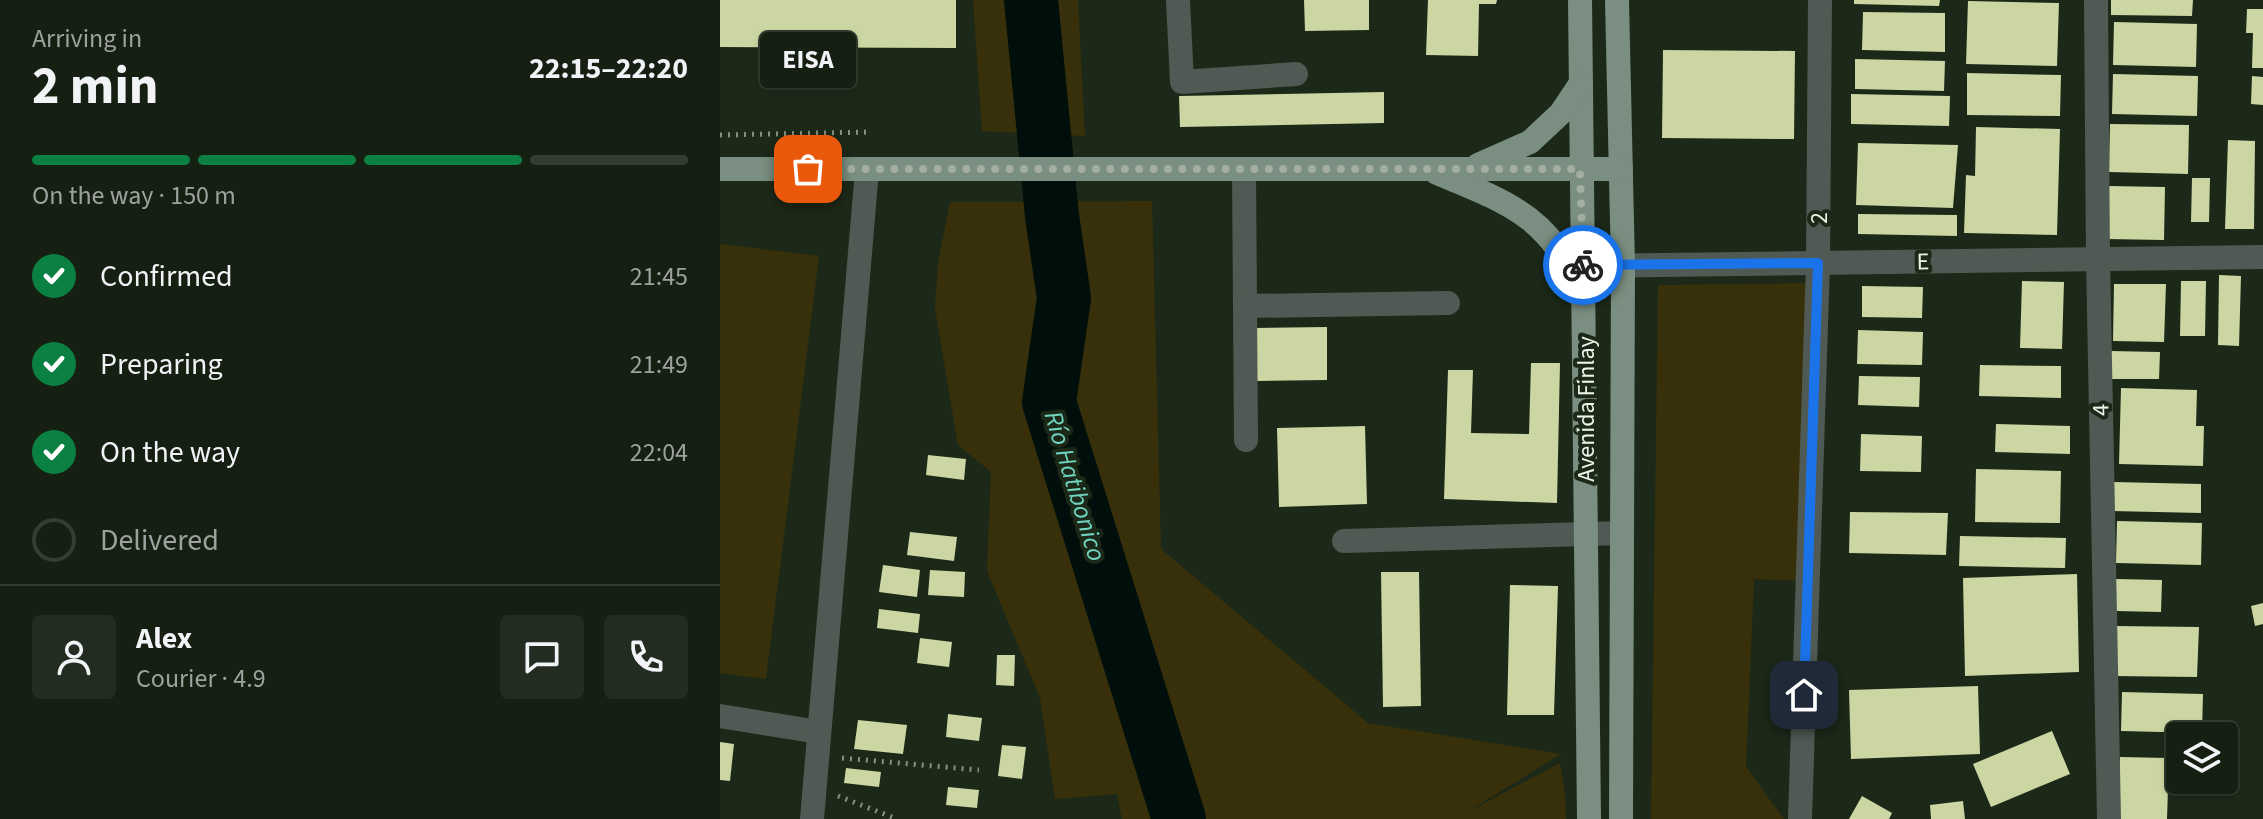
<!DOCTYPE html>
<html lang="en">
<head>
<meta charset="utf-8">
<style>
  :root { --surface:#151f12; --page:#222c20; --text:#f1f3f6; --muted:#9da29f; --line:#343d32; --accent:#0b8043 }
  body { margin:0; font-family:"Source Sans 3",sans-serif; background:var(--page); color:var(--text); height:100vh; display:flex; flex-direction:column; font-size:30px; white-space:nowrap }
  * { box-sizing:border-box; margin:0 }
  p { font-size:26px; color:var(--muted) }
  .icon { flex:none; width:44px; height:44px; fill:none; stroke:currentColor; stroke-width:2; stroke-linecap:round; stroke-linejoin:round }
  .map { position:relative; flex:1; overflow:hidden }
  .details { display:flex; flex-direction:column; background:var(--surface); width:720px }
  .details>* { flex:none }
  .tools { position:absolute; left:1446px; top:722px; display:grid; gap:16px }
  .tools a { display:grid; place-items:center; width:72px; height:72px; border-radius:8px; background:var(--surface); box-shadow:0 2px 6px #0004,0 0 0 2px var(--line); font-size:40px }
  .pin { position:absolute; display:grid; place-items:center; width:68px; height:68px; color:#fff; margin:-34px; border-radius:16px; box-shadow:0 4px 12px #0006 }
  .courier { position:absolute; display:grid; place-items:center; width:80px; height:80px; margin:-40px; border:6px solid #1a73e8; border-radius:50%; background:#fff; color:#222; box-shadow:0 2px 10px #0007 }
  .bubble { position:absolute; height:56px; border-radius:8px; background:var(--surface); box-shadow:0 2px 6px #0004,0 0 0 2px var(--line); font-size:26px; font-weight:700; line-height:56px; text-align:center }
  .overview em { font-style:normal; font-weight:700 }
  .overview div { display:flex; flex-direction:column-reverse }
  .overview { display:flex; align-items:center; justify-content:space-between; height:136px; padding:0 32px }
  h1 { font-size:52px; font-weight:700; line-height:60px }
  .bar { display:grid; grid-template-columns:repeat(4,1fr); gap:12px 8px; align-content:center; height:96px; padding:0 32px }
  .bar i { height:10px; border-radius:6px; background:var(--line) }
  .bar .active { background:var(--accent) }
  .bar p { grid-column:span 4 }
  .line { display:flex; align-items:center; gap:20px; padding:0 32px; border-top:2px solid var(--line) }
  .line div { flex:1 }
  .round { display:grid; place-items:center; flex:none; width:84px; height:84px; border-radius:8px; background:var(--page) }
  ol { padding:0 32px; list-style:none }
  li { display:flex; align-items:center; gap:24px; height:88px }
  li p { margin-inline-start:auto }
  li .icon { padding:8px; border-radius:50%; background:var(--accent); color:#fff; stroke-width:4 }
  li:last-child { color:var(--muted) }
  li i { width:44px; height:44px; border:4px solid var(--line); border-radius:50% }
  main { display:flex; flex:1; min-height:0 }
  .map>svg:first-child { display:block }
  .green { fill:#38300a }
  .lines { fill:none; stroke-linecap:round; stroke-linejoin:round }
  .river { stroke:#000f0b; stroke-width:54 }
  .building { fill:#ccd6a2 }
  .path { stroke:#869183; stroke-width:5; stroke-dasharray:2 6; stroke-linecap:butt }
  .minor { stroke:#505a54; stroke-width:24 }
  .major { stroke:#7a8f81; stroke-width:24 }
  .done { stroke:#a3aea0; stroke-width:8; stroke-dasharray:0 14.4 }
  .route { stroke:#1a73e8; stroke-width:10 }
  .labels { text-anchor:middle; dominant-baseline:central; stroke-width:8; stroke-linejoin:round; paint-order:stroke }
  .street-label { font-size:24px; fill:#ecf5e9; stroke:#1c2918 }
  .water-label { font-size:26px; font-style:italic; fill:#70d5c0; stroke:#1c2918 }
</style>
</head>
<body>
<main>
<section class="details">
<div class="overview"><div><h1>2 min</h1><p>Arriving in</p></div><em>22:15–22:20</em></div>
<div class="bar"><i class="active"></i><i class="active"></i><i class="active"></i><i></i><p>On the way · 150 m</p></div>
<ol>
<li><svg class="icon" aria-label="check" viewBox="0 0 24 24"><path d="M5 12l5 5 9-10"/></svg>Confirmed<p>21:45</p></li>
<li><svg class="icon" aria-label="check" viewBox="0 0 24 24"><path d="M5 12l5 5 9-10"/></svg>Preparing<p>21:49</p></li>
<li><svg class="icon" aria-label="check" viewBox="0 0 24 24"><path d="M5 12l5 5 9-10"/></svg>On the way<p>22:04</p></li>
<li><i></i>Delivered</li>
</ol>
<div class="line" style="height:144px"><a class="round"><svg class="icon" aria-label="person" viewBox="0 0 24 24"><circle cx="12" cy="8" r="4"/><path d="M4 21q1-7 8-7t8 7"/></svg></a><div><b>Alex</b><p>Courier · 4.9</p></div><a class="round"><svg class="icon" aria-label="chat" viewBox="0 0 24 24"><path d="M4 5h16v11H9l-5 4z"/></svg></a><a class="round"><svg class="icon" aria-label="phone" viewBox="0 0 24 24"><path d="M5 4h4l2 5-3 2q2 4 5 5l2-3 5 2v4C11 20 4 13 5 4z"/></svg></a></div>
</section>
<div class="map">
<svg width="1543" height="819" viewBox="0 0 1543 819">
  <rect width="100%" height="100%" fill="#1c2918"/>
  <g class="green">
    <polygon points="253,0 358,0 365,136 262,131"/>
    <polygon points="432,201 441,549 648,723 841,754 744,814 840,763 845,792 846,819 402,819 397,794 335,799 320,698 267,571 271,472 238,445 215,308 218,263 230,202"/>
    <polygon points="0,244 99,256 46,679 0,673"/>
    <polygon points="1089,283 1082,581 1034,579 1026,767 1064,819 931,819 938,285"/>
  </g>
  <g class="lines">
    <polyline class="river" points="311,0 332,216 344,298 329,402 459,819"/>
  </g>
  <g class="building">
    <polygon points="0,0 236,0 236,48 0,47"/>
    <polygon points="584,0 649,0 649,30 585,31"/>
    <polygon points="708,0 777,0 776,4 759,4 758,56 706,55"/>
    <polygon points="1134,0 1220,0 1219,6 1134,4"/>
    <polygon points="1391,0 1473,0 1472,16 1391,15"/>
    <polygon points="1248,1 1339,3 1337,66 1246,64"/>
    <polygon points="1527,9 1543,9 1543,68 1532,68 1533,33 1526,33"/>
    <polygon points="1143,12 1225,13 1225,52 1142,50"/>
    <polygon points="1394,22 1477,24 1476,67 1393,65"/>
    <polygon points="943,50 1075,51 1074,139 942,138"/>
    <polygon points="1135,59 1225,61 1224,91 1135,89"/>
    <polygon points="1247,73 1341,75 1340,116 1247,115"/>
    <polygon points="1393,74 1478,76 1477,116 1392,114"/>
    <polygon points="1532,76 1543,77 1543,105 1531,104"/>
    <polygon points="664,92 664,123 460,127 459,96"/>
    <polygon points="1131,94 1230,96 1229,126 1131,124"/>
    <polygon points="1390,124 1469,125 1468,174 1389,172"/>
    <polygon points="1256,127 1340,129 1337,235 1244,233 1246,175 1255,176"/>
    <polygon points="1508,140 1535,141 1534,229 1505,229"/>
    <polygon points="1138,143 1238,145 1233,208 1136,205"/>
    <polygon points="1472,178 1490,178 1489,222 1471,222"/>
    <polygon points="1388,186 1445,187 1444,240 1387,239"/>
    <polygon points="1138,214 1237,215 1237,236 1138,234"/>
    <polygon points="1499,275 1521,276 1519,346 1498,345"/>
    <polygon points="1302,281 1344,282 1342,349 1300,348"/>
    <polygon points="1461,281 1486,281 1485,336 1460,336"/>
    <polygon points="1394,284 1446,284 1444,342 1393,341"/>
    <polygon points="1142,286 1203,287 1202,318 1142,317"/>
    <polygon points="607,327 607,380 535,381 534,328"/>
    <polygon points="1138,330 1203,332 1202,365 1137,364"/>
    <polygon points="1391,351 1440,352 1439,379 1390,379"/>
    <polygon points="811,363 840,363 837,503 724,499 728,370 753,370 751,433 809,434"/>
    <polygon points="1260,365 1341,366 1341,398 1259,396"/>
    <polygon points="1139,376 1200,377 1199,407 1138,405"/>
    <polygon points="1401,388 1477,390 1476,426 1484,426 1483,466 1399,464"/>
    <polygon points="1276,424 1350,426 1350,454 1275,452"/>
    <polygon points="645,426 647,504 559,507 557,428"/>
    <polygon points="1141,434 1202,436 1201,472 1140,471"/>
    <polygon points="208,455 246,459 244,480 206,475"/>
    <polygon points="1256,469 1341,471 1340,523 1255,522"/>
    <polygon points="1393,482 1481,484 1481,513 1392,511"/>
    <polygon points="1130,512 1228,513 1226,555 1129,553"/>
    <polygon points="1397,521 1482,523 1481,565 1396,563"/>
    <polygon points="190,532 237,537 234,561 187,555"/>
    <polygon points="1240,536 1346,538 1345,568 1239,566"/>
    <polygon points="163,565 200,570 197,597 159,592"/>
    <polygon points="210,570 245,572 244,597 208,595"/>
    <polygon points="661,572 699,572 701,706 663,707"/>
    <polygon points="1357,574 1359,672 1245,676 1243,578"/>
    <polygon points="1396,579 1442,580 1441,612 1396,611"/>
    <polygon points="790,585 838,586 834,715 787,715"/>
    <polygon points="1543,603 1543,624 1535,626 1531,606"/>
    <polygon points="159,609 200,614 198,633 157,628"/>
    <polygon points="1395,626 1479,627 1477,677 1393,676"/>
    <polygon points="200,638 232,642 229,667 197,663"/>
    <polygon points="277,655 295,655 294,686 276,685"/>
    <polygon points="1258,686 1260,754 1131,759 1129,690"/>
    <polygon points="1402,692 1483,694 1482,733 1401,731"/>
    <polygon points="228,714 262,718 259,741 226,737"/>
    <polygon points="138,720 187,725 183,754 134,749"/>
    <polygon points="1332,731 1350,774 1271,807 1253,764"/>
    <polygon points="0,742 14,744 10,781 0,780"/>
    <polygon points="282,745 306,747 302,779 278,776"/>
    <polygon points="1400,757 1449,758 1447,819 1398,819"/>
    <polygon points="126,768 161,772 159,787 124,783"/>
    <polygon points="228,787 259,790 257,808 226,805"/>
    <polygon points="1142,796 1172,813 1169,819 1129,819"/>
    <polygon points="1243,801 1245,819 1211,819 1210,805"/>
  </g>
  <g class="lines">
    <g class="path">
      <polyline points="0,135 151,132"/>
      <polyline points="122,758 259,770"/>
      <polyline points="118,796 177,819"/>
    </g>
    <g class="minor">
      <polyline points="458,0 462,82 576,74"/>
      <polyline points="1376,0 1378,259 1389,819"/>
      <polyline points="524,169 526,440"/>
      <polyline points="863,266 1543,257"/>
      <polyline points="525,306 728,303"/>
      <polyline points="624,541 902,533"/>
      <polyline points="0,716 99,732"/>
      <polyline points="92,819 147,170"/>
      <polyline points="1080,819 1098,263 1100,0"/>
    </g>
    <g class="major">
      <polyline points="860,0 869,819"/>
      <polyline points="897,0 903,266 901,819"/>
      <polyline points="758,165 810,142 841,113 861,83"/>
      <polyline points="0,169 901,169"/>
      <path d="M717,173C782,200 837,218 858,294"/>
    </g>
  </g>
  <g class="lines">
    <polyline class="done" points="88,169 860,169 863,265"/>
    <polyline class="route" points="863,265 1098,263 1084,695"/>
  </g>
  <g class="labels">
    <g class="street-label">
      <text transform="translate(1099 218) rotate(-90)">2</text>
      <text transform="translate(1203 262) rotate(-1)">E</text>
      <text transform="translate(866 409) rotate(-90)">Avenida Finlay</text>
      <text transform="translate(1381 410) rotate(-91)">4</text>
    </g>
    <g class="water-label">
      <text transform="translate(355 486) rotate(73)">Río Hatibonico</text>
    </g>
  </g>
</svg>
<div class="tools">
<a><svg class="icon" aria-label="layers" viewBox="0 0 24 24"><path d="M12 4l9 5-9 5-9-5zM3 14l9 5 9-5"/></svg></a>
</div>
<div class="pin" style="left:88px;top:169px;background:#ea580c"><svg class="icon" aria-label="bag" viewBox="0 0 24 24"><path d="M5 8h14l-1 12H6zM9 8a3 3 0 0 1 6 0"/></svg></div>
<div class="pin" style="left:1084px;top:695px;background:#1f2937"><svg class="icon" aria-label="home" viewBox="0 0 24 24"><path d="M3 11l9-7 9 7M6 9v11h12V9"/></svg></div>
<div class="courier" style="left:863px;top:265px"><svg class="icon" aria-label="bike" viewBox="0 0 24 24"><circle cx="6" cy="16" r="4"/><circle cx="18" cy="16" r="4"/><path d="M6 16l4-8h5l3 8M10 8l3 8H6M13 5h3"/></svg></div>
<div class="bubble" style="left:40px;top:32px;width:96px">EISA</div>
</div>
</main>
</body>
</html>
